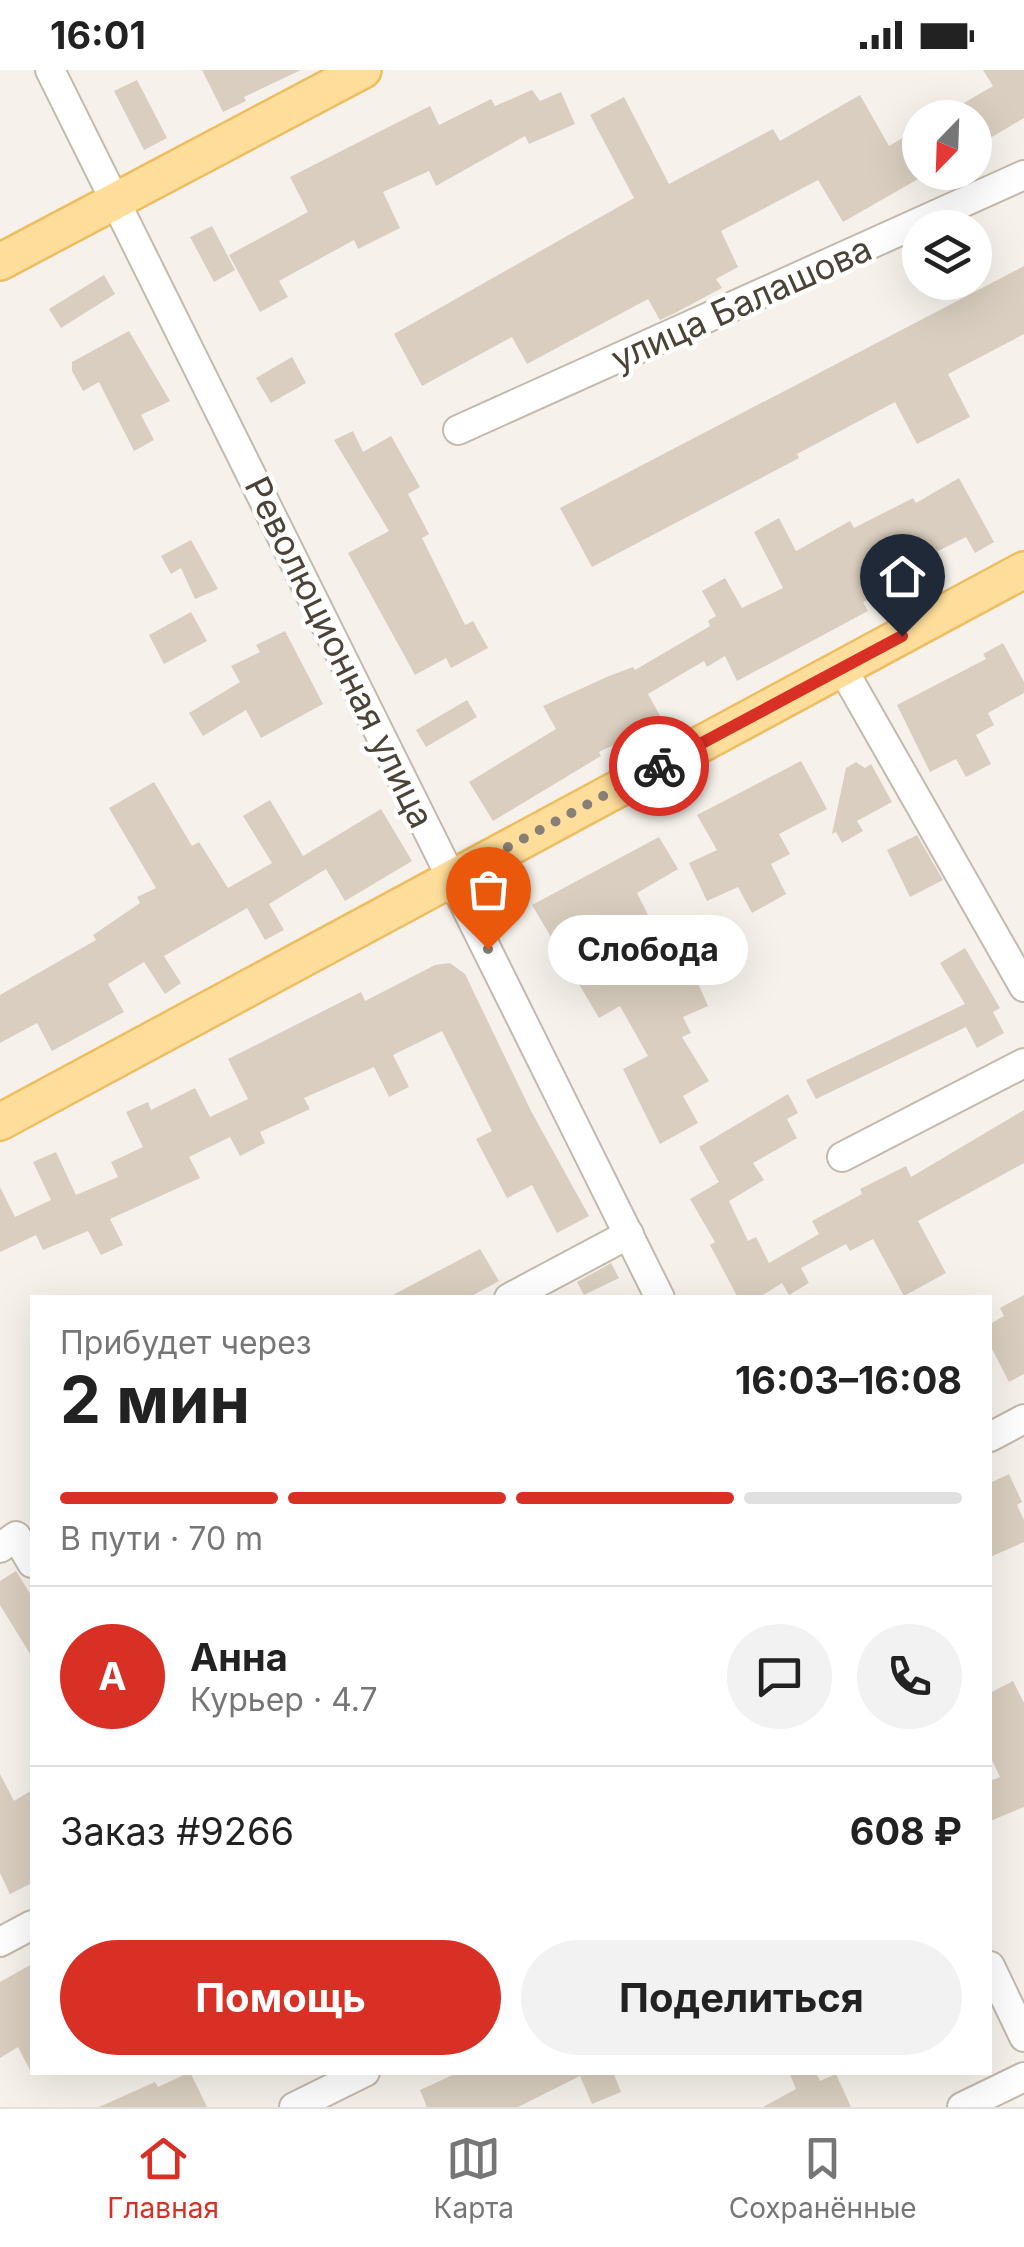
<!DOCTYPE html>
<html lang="ru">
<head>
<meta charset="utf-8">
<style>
  :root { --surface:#fff; --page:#f2f2f2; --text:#222; --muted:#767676; --line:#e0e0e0; --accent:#d93025 }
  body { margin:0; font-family:Inter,sans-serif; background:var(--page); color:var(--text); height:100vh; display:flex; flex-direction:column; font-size:38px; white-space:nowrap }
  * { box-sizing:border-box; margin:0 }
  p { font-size:32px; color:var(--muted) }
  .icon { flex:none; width:55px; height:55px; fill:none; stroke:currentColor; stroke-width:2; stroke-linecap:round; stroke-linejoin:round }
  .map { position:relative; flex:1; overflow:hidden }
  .sheet { position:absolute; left:30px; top:1225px; width:962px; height:780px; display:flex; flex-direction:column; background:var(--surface); border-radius:0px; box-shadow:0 10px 40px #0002 }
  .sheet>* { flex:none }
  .needle { width:65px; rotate:203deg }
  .controls { position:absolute; left:902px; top:30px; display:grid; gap:20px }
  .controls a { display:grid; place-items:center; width:90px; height:90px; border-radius:50%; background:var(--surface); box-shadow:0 10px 40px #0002; font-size:50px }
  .pin { position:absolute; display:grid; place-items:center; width:85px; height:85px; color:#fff; margin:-102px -42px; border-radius:50% 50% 50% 0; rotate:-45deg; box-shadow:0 0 10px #0007 }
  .pin .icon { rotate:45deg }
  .courier { position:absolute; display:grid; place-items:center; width:100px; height:100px; margin:-50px; border:8px solid #d93025; border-radius:50%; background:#fff; color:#222; box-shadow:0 2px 12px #0007 }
  .bubble { position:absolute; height:70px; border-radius:35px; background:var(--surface); box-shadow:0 10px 40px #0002; font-size:32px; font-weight:700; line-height:70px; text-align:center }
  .summary em { font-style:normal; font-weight:700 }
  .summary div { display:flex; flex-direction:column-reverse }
  .summary { display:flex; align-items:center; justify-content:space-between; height:170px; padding:0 30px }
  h1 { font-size:65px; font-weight:700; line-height:75px }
  .bar { display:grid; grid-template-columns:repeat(4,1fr); gap:15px 10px; align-content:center; height:120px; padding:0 30px }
  .bar i { height:12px; border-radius:8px; background:var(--line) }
  .bar .on { background:var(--accent) }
  .bar p { grid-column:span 4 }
  .line { display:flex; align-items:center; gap:25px; padding:0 30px; border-top:2px solid var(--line) }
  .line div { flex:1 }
  .round { display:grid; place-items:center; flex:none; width:105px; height:105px; border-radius:52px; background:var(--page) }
  .cta { display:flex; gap:20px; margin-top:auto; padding:20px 30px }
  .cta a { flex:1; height:115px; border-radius:60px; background:var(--accent); color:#fff; font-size:40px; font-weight:700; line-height:115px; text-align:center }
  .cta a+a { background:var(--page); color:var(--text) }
  .status { display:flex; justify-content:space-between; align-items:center; height:70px; padding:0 50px; background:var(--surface); direction:ltr }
  .status svg { height:28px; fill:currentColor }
  .tabs { display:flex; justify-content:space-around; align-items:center; height:140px; border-top:2px solid var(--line); background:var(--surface); font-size:28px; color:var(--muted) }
  .tabs a { display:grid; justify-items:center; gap:5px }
  .tabs .on { color:var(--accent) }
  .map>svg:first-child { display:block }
  .building { fill:#d9cebf }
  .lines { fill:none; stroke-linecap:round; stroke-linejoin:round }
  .minor-casing { stroke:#c3baac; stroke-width:32 }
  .major-casing { stroke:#eebd61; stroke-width:40 }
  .minor { stroke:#fff; stroke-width:28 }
  .major { stroke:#ffde9b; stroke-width:35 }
  .done { stroke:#888076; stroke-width:10; stroke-dasharray:0 18 }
  .route { stroke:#d93025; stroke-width:12 }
  .labels { text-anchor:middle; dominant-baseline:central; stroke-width:9; stroke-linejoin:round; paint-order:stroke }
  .street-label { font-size:35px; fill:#4c4337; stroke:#fff }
</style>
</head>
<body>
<div class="status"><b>16:01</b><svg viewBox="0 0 49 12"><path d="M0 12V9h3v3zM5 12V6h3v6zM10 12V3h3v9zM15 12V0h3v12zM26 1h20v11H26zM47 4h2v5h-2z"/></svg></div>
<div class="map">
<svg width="1024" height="2037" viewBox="0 0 1024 2037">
  <rect width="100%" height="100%" fill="#f6f2eb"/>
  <g class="building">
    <polygon points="202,0 301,0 244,27 246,31 223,42"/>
    <polygon points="983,0 1024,0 1024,48 975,77 975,48 938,48 993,16"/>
    <polygon points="137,10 167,68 144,80 114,21"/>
    <polygon points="532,20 540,31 561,22 575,54 529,74 525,66 436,116 429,101 383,122 400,158 358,179 354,170 279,211 288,227 260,242 229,185 308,142 290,107 430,36 439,55 491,29 495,36"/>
    <polygon points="860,25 889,76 920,58 920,108 843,152 818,110 721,161 738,197 716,209 722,218 675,243 660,250 648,229 527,294 512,267 422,316 394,264 634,128 590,45 624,27 669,114 773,59 780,71"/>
    <polygon points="212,156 235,200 214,212 190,167"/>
    <polygon points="1024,196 1024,264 948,304 970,347 917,374 895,332 797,384 799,388 592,497 560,438"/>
    <polygon points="104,205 115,224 61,258 49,239"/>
    <polygon points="129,261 170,331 141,345 154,370 134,381 99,312 83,321 72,301 72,292"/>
    <polygon points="292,287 306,313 271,333 256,308"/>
    <polygon points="353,361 363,382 391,366 420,417 408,424 429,464 422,468 465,555 473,551 488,578 451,598 446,588 415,605 348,483 389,461 334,370"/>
    <polygon points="959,408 994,472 975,483 966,467 868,516 874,527 863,532 868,541 737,611 725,586 707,597 704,591 648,624 663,651 599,682 601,686 493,751 469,712 556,659 543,636 609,606 633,597 635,600 710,556 708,551 716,546 702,521 725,508 742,538 783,518 754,462 779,448 796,481 850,451 854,458 913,428 916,433"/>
    <polygon points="191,470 218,519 195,529 181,498 171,504 161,486"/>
    <polygon points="191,542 207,571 164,594 149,565"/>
    <polygon points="285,561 323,634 261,668 246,640 203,666 189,643 240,612 231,596 260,582 256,575"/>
    <polygon points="1003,573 1024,612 1024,623 988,643 994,655 976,665 991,694 966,707 956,689 930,702 897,635 986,589 983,584"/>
    <polygon points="467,630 477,647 426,677 416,660"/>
    <polygon points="801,691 827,739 779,764 790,784 771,794 786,824 752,843 738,817 707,831 689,793 717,780 697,745"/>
    <polygon points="856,692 865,698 871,694 892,732 857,751 863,761 842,773 836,762 832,764 846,698"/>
    <polygon points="154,712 192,776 199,772 228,818 272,793 243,746 270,730 303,786 381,739 412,791 345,831 326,799 269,834 284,860 265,870 247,838 164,886 181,913 165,924 144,892 108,914 124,942 52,981 37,953 0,973 0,925 96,870 93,865 140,833 137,827 156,818 109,738"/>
    <polygon points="917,765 943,810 910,827 887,780"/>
    <polygon points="659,767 678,799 637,823 658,865 625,882 645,915 690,895 708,936 683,947 691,963 682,967 709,1011 683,1026 698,1053 660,1074 623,999 648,986 620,936 599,948 532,835"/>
    <polygon points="965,878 1000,938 993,942 1004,963 977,978 966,957 816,1029 806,1010 965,934 940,893"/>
    <polygon points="450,893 465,904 531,1041 589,1146 557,1163 532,1115 507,1128 476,1069 492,1061 442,961 393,985 409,1017 389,1027 374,997 304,1028 310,1039 260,1062 265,1073 240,1086 230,1067 189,1087 200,1108 110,1149 123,1175 101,1185 88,1161 43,1180 36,1165 0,1182 0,1117 15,1147 51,1130 33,1092 56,1082 76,1125 118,1107 111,1092 143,1077 126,1042 148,1032 151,1040 195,1018 210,1047 248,1029 228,989 361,922 365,931 435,895"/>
    <polygon points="788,1024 798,1043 787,1049 797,1068 753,1093 764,1110 729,1131 748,1171 756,1167 769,1193 819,1164 812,1151 862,1124 860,1119 906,1096 911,1107 1024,1040 1024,1093 918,1151 946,1203 904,1226 873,1169 850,1181 846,1174 801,1198 809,1213 789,1225 782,1213 758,1228 738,1228 710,1175 715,1172 690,1129 719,1112 699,1077"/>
    <polygon points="480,1179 499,1211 468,1228 387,1228"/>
    <polygon points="611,1193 619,1208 584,1225 577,1212"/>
    <polygon points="1024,1225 1024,1304 1009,1312 990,1275 990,1254 1004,1246 1000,1238"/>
    <polygon points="1009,1404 1022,1432 1017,1435 1024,1450 1024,1472 990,1487 990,1413"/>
    <polygon points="16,1501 32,1527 32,1587 0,1535 0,1511"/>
    <polygon points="1013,1611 1024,1633 1024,1737 990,1751 990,1711 1000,1707 990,1686 990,1623"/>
    <polygon points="0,1704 14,1731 32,1720 32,1813 10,1824 0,1803"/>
    <polygon points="32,1894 32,2004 18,1977 0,1988 0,1912"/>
    <polygon points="190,2002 207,2037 99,2037 155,2012 158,2017"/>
    <polygon points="459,2002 613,2002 621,2022 592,2034 580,2006 518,2037 427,2037 420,2020"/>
    <polygon points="789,2002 816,2002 820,2011 836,2004 851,2037 763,2037 796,2019"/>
  </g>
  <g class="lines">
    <defs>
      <g id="minor">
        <polyline points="50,0 660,1228"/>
        <polyline points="458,360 1024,105"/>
        <polyline points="842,598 1024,917"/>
        <polyline points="842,1087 1024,993"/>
        <polyline points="509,1228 629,1164"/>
        <polyline points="990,1367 1024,1349"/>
        <polyline points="0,1478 16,1466 32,1493"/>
        <polyline points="0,1872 32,1855"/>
        <polyline points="990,1896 1024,1967"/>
        <polyline points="294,2037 365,2002"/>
        <polyline points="962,2037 1024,2007"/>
      </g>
      <g id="major">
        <polyline points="0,192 363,0"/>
        <polyline points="0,1052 1024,500"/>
      </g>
    </defs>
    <use href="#minor" class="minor-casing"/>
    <use href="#major" class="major-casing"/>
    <use href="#minor" class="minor"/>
    <use href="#major" class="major"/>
  </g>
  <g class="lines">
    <polyline class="done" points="488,879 452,807 659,696"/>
    <polyline class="route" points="659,696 902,566"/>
  </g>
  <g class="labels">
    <g class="street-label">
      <text transform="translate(741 233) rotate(-24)">улица Балашова</text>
      <text transform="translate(340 582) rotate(64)">Революционная улица</text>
    </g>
  </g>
</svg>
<div class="controls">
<a><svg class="needle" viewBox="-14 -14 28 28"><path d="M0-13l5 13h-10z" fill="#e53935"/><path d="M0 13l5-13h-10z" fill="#767676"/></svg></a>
<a><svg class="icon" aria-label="layers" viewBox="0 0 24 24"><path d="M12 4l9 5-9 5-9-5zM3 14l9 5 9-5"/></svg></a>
</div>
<div class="pin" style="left:488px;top:879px;background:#ea580c"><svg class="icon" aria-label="bag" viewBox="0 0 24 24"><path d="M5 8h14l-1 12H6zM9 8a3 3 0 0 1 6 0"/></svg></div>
<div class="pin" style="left:902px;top:566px;background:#1f2937"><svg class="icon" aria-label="home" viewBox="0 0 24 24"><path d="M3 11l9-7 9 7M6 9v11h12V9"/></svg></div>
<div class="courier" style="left:659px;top:696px"><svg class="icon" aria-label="bike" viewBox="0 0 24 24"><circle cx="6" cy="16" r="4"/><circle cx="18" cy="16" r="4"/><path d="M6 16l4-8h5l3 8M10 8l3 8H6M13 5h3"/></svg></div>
<div class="bubble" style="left:548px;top:845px;width:200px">Слобода</div>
<section class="sheet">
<div class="summary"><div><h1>2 мин</h1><p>Прибудет через</p></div><em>16:03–16:08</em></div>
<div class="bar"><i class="on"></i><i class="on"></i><i class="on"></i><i></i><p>В пути · 70 m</p></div>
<div class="line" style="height:180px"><b class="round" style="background:var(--accent);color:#fff">А</b><div><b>Анна</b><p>Курьер · 4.7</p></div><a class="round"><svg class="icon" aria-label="chat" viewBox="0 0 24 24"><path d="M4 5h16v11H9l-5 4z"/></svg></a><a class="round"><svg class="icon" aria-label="phone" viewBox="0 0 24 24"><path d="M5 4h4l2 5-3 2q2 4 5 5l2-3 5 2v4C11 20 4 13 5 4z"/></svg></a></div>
<div class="line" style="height:130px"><div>Заказ #9266</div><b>608 ₽</b></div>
<div class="cta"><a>Помощь</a><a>Поделиться</a></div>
</section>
</div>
<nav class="tabs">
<a class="on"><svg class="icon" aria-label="home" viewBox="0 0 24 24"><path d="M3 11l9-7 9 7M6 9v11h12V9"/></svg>Главная</a>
<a><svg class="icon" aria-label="map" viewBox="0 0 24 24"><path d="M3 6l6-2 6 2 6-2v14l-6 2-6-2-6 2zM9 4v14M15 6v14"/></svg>Карта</a>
<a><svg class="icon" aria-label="saved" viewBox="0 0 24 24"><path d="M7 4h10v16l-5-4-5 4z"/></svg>Сохранённые</a>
</nav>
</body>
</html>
